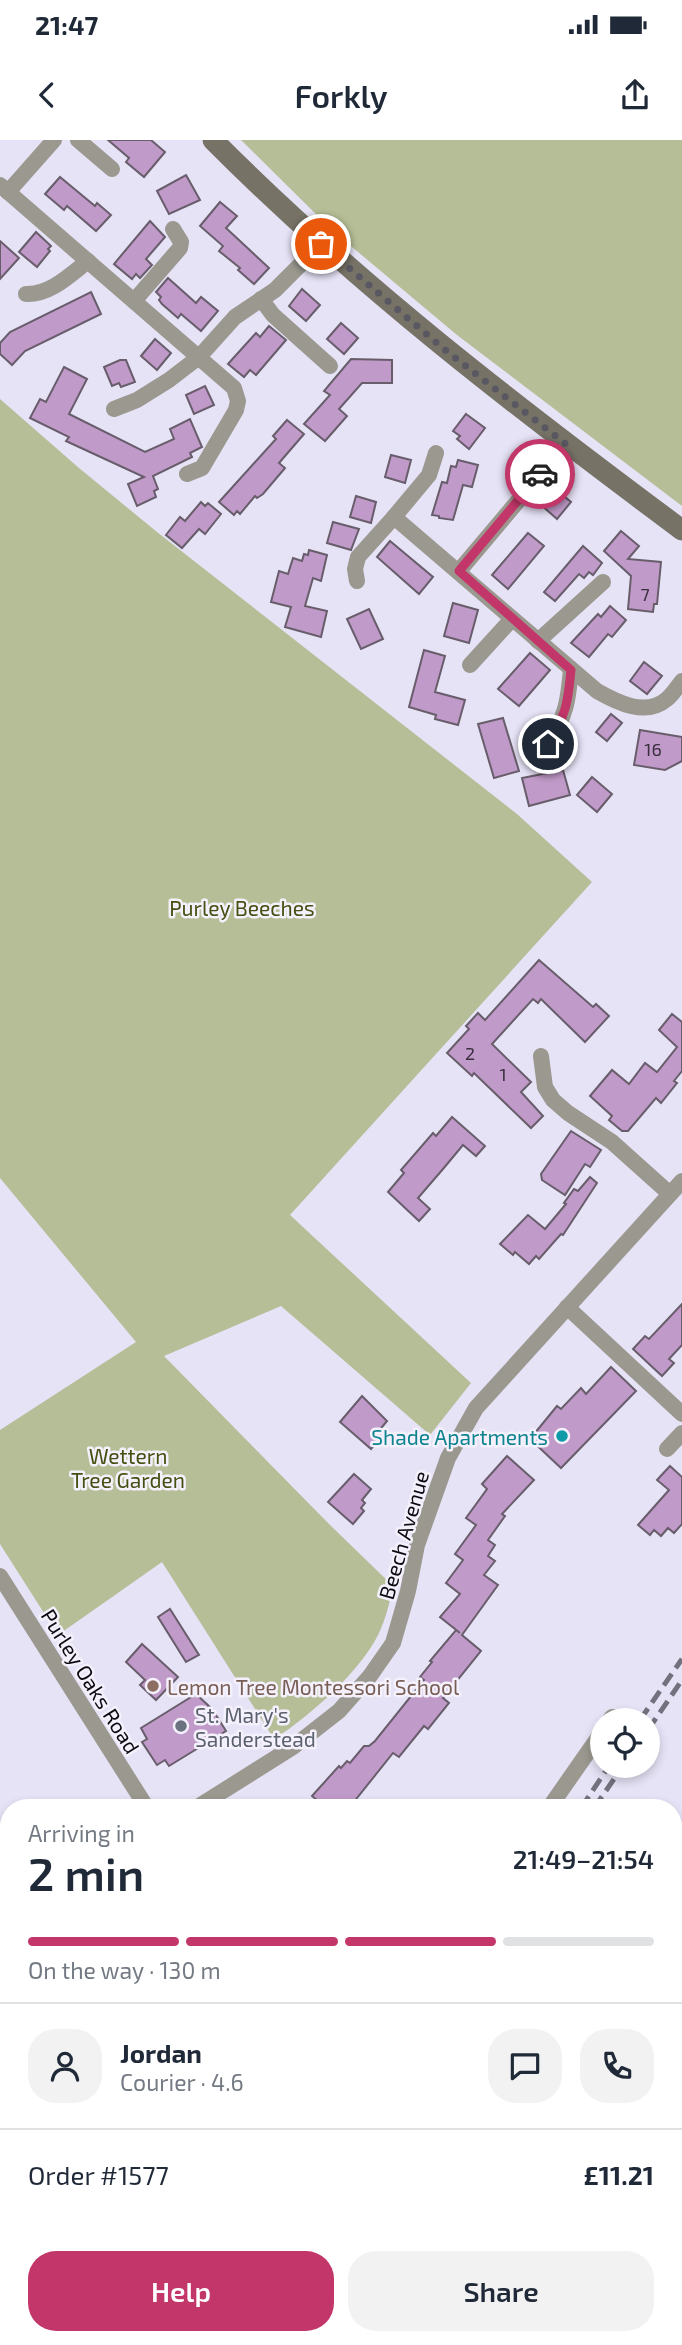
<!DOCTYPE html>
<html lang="en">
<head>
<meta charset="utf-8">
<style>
  :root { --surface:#fff; --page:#f2f2f3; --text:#1f2937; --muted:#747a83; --line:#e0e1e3; --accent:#c23669 }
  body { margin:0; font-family:"Exo 2",sans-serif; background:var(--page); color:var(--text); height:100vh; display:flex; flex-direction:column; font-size:26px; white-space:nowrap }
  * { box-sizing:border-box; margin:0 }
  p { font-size:23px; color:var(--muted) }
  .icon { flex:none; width:38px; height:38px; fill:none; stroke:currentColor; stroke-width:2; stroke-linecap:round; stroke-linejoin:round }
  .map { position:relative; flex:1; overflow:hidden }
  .panel { position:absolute; left:0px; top:1659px; width:682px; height:546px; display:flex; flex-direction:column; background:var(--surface); border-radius:28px 28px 0 0; box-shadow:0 4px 10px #0003 }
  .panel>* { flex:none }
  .fabs { position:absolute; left:590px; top:1568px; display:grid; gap:14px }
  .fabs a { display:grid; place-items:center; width:70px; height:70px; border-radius:50%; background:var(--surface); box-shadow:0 4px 10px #0003; font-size:35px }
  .pin { position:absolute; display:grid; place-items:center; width:60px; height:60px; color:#fff; margin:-30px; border:4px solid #fff; border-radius:50%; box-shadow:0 2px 7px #0007 }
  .courier { position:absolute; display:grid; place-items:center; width:70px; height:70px; margin:-35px; border:5px solid #c23669; border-radius:50%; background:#fff; color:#222; box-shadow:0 2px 9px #0007 }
  .overview em { font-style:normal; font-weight:600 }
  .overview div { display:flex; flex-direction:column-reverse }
  .overview { display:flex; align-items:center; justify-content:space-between; height:119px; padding:0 28px }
  h1 { font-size:46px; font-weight:600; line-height:52px }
  .bar { display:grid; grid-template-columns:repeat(4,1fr); gap:10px 7px; align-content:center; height:84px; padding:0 28px }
  .bar i { height:9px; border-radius:5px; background:var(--line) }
  .bar .active { background:var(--accent) }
  .bar p { grid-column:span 4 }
  .line { display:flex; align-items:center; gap:18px; padding:0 28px; border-top:2px solid var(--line) }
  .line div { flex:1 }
  .round { display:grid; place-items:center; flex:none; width:74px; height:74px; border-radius:28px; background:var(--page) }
  .button { display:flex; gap:14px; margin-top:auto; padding:14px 28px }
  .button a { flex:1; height:80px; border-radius:28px; background:var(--accent); color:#fff; font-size:28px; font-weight:600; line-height:80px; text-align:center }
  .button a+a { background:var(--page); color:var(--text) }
  .status { display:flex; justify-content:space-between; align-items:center; height:49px; padding:0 35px; background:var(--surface); direction:ltr }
  .status svg { height:19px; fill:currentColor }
  header { display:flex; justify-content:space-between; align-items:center; height:91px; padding:0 28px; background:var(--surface); font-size:32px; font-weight:600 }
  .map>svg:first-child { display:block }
  .green { fill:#b5be96 }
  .building { fill:#c09ac8; stroke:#685d6b; stroke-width:2 }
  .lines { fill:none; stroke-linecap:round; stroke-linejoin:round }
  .street { stroke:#9a988f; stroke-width:16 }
  .secondary { stroke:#767266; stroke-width:21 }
  .rail { stroke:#74717e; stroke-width:5; stroke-dasharray:14 7; stroke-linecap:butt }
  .done { stroke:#595762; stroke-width:7; stroke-dasharray:0 12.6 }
  .route { stroke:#c23669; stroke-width:9 }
  .culture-dot { fill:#0f9aa8; stroke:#f4f1fd; stroke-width:2.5 }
  .education-dot { fill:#8d6e63; stroke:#f4f1fd; stroke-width:2.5 }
  .worship-dot { fill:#6b7280; stroke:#f4f1fd; stroke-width:2.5 }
  .labels { text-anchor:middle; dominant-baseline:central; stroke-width:5; stroke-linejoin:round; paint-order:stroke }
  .number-label { font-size:18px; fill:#3a2f3f }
  .park-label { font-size:21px; fill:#454f10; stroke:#f4f1fd }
  .culture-label { font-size:21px; fill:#0d838f; stroke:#f4f1fd; text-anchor:end }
  .street-label { font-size:21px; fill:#0d0b11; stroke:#f4f1fd }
  .education-label { font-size:21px; fill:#785e54; stroke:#f4f1fd; text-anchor:start }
  .worship-label { font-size:21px; fill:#5b616d; stroke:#f4f1fd; text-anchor:start }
</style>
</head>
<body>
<div class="status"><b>21:47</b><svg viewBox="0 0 49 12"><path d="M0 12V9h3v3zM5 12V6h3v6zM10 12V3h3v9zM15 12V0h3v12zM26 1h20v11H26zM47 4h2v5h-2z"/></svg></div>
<header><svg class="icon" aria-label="back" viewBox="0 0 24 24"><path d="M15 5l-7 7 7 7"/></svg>Forkly<svg class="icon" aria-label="share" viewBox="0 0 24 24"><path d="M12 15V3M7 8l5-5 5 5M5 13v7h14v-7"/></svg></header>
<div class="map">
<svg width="682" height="2205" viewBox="0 0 682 2205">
  <rect width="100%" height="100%" fill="#e7e3f7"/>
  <g class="green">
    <polygon points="241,0 682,0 682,366 457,195 333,91"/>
    <path d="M0,259L79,328L157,392L517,674L592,742L290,1075L471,1243L430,1295L281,1166L164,1216L329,1384L394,1447C389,1462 386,1479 379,1493C361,1531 309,1577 274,1599L162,1422L58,1495L0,1404V1290L136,1202L0,1038Z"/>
  </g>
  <g class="building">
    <polygon points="108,0 151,0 165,12 144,37 126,22 129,18"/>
    <polygon points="186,35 200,60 169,74 157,51"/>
    <polygon points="60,37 95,66 97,63 111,75 96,91 67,66 64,70 45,54"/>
    <polygon points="220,62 237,76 226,88 269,128 254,144 238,130 240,128 219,111 223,106 200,86"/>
    <polygon points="150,81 165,97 146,119 152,125 140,138 136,134 132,139 114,124"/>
    <polygon points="36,92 51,106 48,109 50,111 37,127 19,112"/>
    <polygon points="0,101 19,118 0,139"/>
    <polygon points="168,138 196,163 201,157 218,171 201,191 181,174 178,178 162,164 159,160 161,157 156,152"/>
    <polygon points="302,149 320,165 306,181 289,166"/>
    <polygon points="91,152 101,174 25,211 12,225 0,214 0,203 10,192"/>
    <polygon points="341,183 358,198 344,214 327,199"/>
    <polygon points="269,186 286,200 256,235 250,230 244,237 228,224 256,193 260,197"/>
    <polygon points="155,199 171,213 157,230 141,216"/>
    <polygon points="351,219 392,220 392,243 362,243 339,269 347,276 325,301 304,284 330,255 324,251"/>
    <polygon points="120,220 126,220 135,242 121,247 119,243 112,246 104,227"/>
    <polygon points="64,227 87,239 69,274 145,312 174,299 170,289 190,279 202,307 190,313 192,317 153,336 158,349 154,351 156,357 137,366 128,344 144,337 66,301 69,297 30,278 40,259 46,262"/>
    <polygon points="205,246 214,265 194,274 186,255"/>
    <polygon points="466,274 485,288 469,309 457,299 460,296 453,291"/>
    <polygon points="287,280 304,294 279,323 285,328 263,354 257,358 255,356 240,374 237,371 234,375 219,362 276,299 273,296"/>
    <polygon points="391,315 411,320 405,343 385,337"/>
    <polygon points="458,320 478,325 472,347 463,345 453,380 439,378 439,376 432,375 442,342 447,343 451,326 456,327"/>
    <polygon points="554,348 571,362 557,379 540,364"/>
    <polygon points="356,356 376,362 371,383 350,377"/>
    <polygon points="201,362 205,366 208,363 221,374 205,394 199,389 182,408 166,395 180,377 185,381"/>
    <polygon points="333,382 359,389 351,410 327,403"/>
    <polygon points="621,391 639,406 628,419 661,422 657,464 654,464 653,472 628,469 631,436 604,411"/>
    <polygon points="528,393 544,406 508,449 492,435"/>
    <polygon points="390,401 433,437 419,454 377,417"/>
    <polygon points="583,406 602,423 593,435 589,432 584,438 579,434 555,461 544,452"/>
    <polygon points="309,410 327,415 321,441 313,438 305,466 327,471 321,497 285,487 291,467 271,462 279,431 288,434 293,418 302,421 304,414 308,415"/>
    <polygon points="453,463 478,470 469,503 444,496"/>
    <polygon points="610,466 626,480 612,497 608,494 589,517 571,503 598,474 601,477"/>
    <polygon points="369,469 383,499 361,509 347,479"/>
    <polygon points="424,510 445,516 435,552 465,560 458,585 435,579 436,575 409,567"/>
    <polygon points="530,513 550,530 519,566 498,549"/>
    <polygon points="644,522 662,536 647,554 630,541"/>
    <polygon points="611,574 622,583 607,601 596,592"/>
    <polygon points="503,578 519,631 494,638 478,584"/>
    <polygon points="640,590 682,597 682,621 665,630 634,625"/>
    <polygon points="563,630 570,655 529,666 522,638"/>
    <polygon points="592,637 612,654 597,672 577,655"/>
    <polygon points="539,820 593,867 596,864 609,876 585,902 541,859 538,863 533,859 492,904 531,942 521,952 543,976 531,988 474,933 472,936 447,913 469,889 466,886 478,873 485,880"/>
    <polygon points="672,874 682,882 682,931 674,941 677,943 661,963 656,958 628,991 622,991 609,980 612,976 590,956 612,930 629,944 645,923 657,932 677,907 659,890"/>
    <polygon points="452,977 485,1006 476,1016 463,1005 443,1029 418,1058 430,1069 419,1081 388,1052 404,1033 401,1030 433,993 436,996"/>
    <polygon points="571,991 601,1010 590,1027 585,1024 565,1055 542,1040 541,1034"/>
    <polygon points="590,1037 597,1043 563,1095 561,1094 539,1119 536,1116 529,1124 515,1112 513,1115 500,1104 528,1075 545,1089 566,1064 564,1063 574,1049 578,1051"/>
    <polygon points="682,1164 682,1205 669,1219 674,1223 662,1236 633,1209 645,1196 649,1199"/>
    <polygon points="611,1227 636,1251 561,1328 530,1299 557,1266 561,1269 581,1248 586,1254"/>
    <polygon points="362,1256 387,1281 377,1293 381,1297 371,1309 340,1282"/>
    <polygon points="507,1316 534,1340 502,1374 505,1376 488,1400 495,1405 488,1416 495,1421 484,1435 498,1445 462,1495 481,1511 443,1558 449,1563 428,1589 424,1586 399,1617 393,1613 349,1668 326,1668 312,1656 339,1626 341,1628 347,1621 350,1623 364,1606 369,1606 375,1601 424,1540 420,1537 432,1522 430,1521 456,1490 460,1493 440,1477 460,1454 446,1443 463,1420 455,1414 476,1385 466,1378 487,1349 482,1344"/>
    <polygon points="670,1326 682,1337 682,1384 674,1393 668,1388 661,1396 654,1390 650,1395 638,1385 669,1350 657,1340"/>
    <polygon points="354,1334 371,1349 362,1360 365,1363 361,1368 364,1371 353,1384 328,1362"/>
    <polygon points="170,1469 199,1515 186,1522 158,1477"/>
    <polygon points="142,1504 178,1537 156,1560 140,1545 145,1540 126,1522"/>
    <polygon points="196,1554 212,1569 226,1591 169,1626 165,1620 157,1625 142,1602 147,1599 141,1588"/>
  </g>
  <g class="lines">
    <g class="street">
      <polyline points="78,0 112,29"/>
      <polyline points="0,45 234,248 238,261 236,270 202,328 187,334"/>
      <polyline points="8,52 54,0"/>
      <path d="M26,154C50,155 70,135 88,121"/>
      <polyline points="261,159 273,175 330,226"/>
      <polyline points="134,161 180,108 181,102 173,89"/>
      <polyline points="114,269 137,260 169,240 199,217 235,177 275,150 321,104"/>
      <path d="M394,377L597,551C618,563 646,577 667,559C673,554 677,547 682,541"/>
      <polyline points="459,431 566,304"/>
      <polyline points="357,441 355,429 358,417 394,377 429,335 436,313"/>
      <polyline points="538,501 603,442"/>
      <polyline points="470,525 512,479"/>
      <path d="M548,604C566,575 568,563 571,529"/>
      <polyline points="541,916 545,947 553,960 568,973 612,1002 670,1054"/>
      <polyline points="567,1167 682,1274"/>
      <polyline points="667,1309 682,1293"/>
      <polyline points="0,1436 147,1668"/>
      <polyline points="610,1580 612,1577"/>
      <polyline points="196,1668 293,1607 339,1571 370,1536 393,1503 408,1451 417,1405 448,1318 476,1268 682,1041"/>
      <polyline points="549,1668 602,1592"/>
      <polyline points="674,1865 682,1850"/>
      <polyline points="0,1885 9,1900"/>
      <polyline points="88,2196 92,2205"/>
      <polyline points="627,2196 635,2205"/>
      <polyline points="107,2205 114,2196"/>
      <polyline points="219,2205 224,2196"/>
      <polyline points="439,2205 447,2196"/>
    </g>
    <path class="secondary" d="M213,0C357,145 518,268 682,390"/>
    <g class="rail">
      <polyline points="640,1580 682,1519"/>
      <polyline points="648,1590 682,1540"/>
      <polyline points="581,1668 609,1626"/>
      <polyline points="594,1668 623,1626"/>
      <polyline points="259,2205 264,2196"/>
    </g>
  </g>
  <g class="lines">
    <polyline class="done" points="321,104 444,209 566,304 540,334"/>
    <path class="route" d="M540,334L459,431L571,530C568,563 566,575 548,604"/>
  </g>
  <circle class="culture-dot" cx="562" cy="1296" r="7"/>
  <circle class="education-dot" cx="153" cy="1546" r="7"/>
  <circle class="worship-dot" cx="181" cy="1586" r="7"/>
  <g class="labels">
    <g class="number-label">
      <text x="645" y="454">7</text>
      <text x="653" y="609">16</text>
      <text x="470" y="913">2</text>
      <text x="503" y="934">1</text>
    </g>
    <g class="park-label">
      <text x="242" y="767">Purley Beeches</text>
      <text x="128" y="1315">Wettern<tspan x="128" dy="24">Tree Garden</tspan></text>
    </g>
    <g class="culture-label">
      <text x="548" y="1296">Shade Apartments</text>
    </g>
    <g class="street-label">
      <text transform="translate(403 1395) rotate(-74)">Beech Avenue</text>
      <text transform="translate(91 1541) rotate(58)">Purley Oaks Road</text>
    </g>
    <g class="education-label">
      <text x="167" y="1546">Lemon Tree Montessori School</text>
    </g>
    <g class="worship-label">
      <text x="195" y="1574">St. Mary's<tspan x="195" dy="24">Sanderstead</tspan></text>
    </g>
  </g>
</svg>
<div class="fabs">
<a><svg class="icon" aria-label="locate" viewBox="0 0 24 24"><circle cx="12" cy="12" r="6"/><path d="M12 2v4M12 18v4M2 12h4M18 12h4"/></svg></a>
</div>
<div class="pin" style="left:321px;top:104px;background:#ea580c"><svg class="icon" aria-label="bag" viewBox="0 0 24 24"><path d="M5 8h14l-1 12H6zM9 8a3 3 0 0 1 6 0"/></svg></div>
<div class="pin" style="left:548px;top:604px;background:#1f2937"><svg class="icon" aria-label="home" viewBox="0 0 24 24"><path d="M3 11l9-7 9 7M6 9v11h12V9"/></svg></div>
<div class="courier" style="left:540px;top:334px"><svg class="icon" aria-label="car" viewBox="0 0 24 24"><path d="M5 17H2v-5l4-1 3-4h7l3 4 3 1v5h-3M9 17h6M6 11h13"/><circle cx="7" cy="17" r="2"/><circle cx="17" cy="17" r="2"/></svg></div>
<section class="panel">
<div class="overview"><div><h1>2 min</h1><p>Arriving in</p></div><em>21:49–21:54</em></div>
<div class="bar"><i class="active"></i><i class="active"></i><i class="active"></i><i></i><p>On the way · 130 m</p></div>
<div class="line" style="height:126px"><a class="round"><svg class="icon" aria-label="person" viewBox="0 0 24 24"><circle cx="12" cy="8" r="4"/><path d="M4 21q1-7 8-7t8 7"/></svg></a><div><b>Jordan</b><p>Courier · 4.6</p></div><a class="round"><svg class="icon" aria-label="chat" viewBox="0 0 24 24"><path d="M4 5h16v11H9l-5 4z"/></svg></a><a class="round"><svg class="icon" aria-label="phone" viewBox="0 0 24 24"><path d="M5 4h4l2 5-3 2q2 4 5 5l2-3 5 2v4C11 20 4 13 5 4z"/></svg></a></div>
<div class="line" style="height:91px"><div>Order #1577</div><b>£11.21</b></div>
<div class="button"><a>Help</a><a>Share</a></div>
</section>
</div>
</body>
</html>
